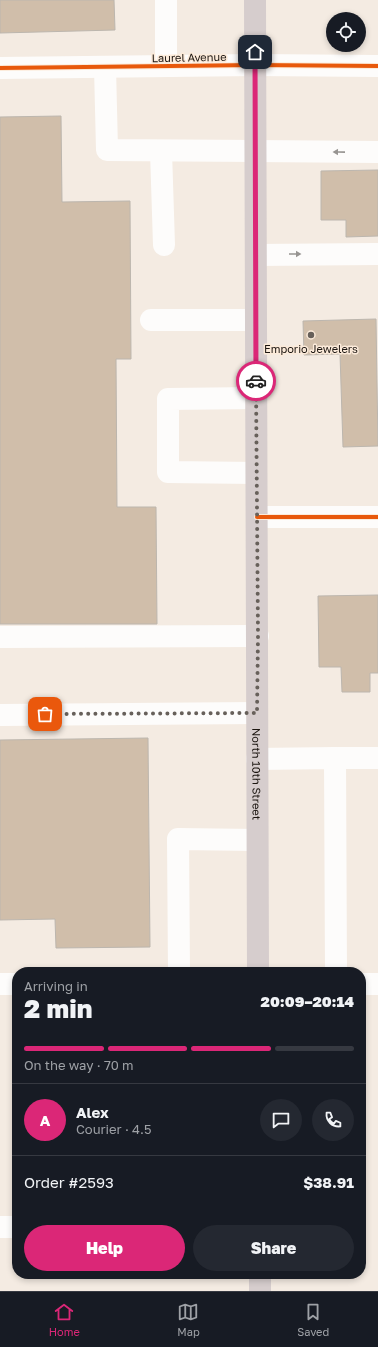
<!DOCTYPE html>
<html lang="en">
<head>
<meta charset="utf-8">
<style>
  :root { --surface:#171b24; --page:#242831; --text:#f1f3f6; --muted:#9ea1a6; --line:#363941; --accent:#db2777 }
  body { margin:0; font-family:"Golos Text",sans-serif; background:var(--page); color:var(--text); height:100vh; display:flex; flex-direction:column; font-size:15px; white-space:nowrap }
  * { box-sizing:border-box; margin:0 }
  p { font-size:13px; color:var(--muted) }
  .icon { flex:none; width:22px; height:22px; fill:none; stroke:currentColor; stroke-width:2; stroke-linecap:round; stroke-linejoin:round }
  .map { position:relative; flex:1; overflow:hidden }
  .panel { position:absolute; left:12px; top:967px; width:354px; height:312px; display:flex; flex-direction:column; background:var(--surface); border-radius:16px; box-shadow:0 2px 6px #0003 }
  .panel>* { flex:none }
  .tools { position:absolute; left:326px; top:12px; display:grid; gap:8px }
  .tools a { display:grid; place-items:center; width:40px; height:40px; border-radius:50%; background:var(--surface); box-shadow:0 2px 6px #0003; font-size:20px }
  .pin { position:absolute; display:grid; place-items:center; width:34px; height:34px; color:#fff; margin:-17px; border-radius:8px; box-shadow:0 2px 6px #0006 }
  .courier { position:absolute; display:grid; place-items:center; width:40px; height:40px; margin:-20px; border:3px solid #db2777; border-radius:50%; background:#fff; color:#222; box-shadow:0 1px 5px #0007 }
  .headline em { font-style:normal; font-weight:800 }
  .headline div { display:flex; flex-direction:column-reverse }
  .headline { display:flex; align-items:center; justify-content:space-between; height:68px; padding:0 12px }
  h1 { font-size:26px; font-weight:800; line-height:30px }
  .bar { display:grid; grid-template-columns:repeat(4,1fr); gap:6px 4px; align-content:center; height:48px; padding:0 12px }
  .bar i { height:5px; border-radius:3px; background:var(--line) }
  .bar .active { background:var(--accent) }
  .bar p { grid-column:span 4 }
  .line { display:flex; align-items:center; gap:10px; padding:0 12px; border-top:1px solid var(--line) }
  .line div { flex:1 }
  .round { display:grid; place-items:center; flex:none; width:42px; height:42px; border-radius:21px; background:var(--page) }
  .action { display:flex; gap:8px; margin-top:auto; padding:8px 12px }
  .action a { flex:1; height:46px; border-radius:24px; background:var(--accent); color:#fff; font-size:16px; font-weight:800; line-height:46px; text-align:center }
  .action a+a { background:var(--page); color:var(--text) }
  .tabs { display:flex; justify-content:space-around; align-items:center; height:56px; border-top:1px solid var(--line); background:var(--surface); font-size:11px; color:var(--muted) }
  .tabs a { display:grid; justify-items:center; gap:2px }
  .tabs .active { color:var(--accent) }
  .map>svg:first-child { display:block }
  .building { fill:#d0beaa; stroke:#bcb6ae }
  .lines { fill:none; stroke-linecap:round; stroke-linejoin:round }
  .minor { stroke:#fdfcfb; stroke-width:22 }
  .major { stroke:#d6cdcd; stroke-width:22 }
  .cycleway-casing { stroke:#fcebda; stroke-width:6 }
  .cycleway { stroke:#e8590c; stroke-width:4 }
  .oneway { fill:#979491 }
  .done { stroke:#67605a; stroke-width:4; stroke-dasharray:0 7.2 }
  .route { stroke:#db2777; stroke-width:5 }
  .poi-dot { fill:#67605a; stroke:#fcebda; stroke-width:1.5 }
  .labels { text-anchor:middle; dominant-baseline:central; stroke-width:3; stroke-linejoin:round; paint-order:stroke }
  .street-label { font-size:11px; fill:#1b1510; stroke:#fcebda }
  .poi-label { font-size:11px; fill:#1b1510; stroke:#fcebda }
</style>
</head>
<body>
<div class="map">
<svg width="378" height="1291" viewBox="0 0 378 1291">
  <rect width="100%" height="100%" fill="#f4ebe2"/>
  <g class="building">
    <polygon points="0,0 114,0 115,30 0,33"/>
    <polygon points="61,116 62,202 130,201 131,359 116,359 117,507 156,507 157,624 0,624 0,117"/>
    <polygon points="378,170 378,236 346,237 346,220 321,220 321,171"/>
    <polygon points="376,319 378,446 343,447 340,354 304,355 303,321"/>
    <polygon points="378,595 378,673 370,673 370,692 342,692 341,667 319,667 318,596"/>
    <polygon points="148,738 150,947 56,948 55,919 0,920 0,740"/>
  </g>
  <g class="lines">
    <g class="minor">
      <polyline points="166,0 166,66"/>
      <polyline points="105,67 107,150 378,152"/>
      <polyline points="0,68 255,65 378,66"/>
      <polyline points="161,151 164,245"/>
      <polyline points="256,255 378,254"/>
      <polyline points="151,320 256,320"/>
      <polyline points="256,398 168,399 168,472 256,473"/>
      <polyline points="257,517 378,517"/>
      <polyline points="0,637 258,636"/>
      <polyline points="0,715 257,713"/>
      <polyline points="335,758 378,758"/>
      <polyline points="257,759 335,758 336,972"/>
      <polyline points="179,972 178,839 257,840"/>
      <polyline points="0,984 17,984"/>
      <polyline points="361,984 378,984"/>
      <polyline points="0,1227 17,1227"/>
    </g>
    <g class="major">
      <path id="s1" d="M255,0L258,972"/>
      <polyline points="260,1274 260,1291"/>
    </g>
    <defs>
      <g id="cycleway">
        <polyline points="0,68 255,65 378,66"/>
        <polyline points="257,517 378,517"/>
      </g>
    </defs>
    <use href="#cycleway" class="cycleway-casing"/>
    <use href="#cycleway" class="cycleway"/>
  </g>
  <defs><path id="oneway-solid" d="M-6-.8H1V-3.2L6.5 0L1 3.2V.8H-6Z"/></defs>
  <g class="oneway">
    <use href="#oneway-solid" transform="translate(339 152) rotate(-179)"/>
    <use href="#oneway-solid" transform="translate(295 254)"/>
  </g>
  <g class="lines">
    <polyline class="done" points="45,714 257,713 258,636 256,381"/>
    <polyline class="route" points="255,52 256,381"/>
  </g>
  <circle class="poi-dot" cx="311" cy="335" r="4"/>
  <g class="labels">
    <g class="street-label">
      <text transform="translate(189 57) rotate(-1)">Laurel Avenue</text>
      <text stroke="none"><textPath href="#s1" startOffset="774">North 10th Street</textPath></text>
    </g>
    <g class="poi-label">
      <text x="311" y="348">Emporio Jewelers</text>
    </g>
  </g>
</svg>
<div class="tools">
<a><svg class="icon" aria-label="locate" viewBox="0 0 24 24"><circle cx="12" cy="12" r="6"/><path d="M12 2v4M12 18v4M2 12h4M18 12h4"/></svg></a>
</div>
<div class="pin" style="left:45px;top:714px;background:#ea580c"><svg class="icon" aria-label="bag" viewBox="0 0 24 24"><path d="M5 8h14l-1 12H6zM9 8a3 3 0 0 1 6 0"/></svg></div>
<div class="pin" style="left:255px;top:52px;background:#1f2937"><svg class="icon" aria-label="home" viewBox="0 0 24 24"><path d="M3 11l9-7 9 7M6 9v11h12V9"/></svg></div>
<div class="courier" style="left:256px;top:381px"><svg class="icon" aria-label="car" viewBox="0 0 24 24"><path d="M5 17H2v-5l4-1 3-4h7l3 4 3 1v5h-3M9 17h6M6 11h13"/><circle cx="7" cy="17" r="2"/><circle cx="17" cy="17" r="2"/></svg></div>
<section class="panel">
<div class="headline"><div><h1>2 min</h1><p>Arriving in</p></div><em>20:09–20:14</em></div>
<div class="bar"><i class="active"></i><i class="active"></i><i class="active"></i><i></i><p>On the way · 70 m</p></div>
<div class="line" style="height:72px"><b class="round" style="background:var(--accent);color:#fff">A</b><div><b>Alex</b><p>Courier · 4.5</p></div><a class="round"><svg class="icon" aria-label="chat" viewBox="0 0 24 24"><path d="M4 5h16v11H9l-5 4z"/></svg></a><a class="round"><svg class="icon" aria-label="phone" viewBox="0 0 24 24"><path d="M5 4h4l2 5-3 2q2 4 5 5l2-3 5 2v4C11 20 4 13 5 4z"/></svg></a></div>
<div class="line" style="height:52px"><div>Order #2593</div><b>$38.91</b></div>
<div class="action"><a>Help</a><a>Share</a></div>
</section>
</div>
<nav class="tabs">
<a class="active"><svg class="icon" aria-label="home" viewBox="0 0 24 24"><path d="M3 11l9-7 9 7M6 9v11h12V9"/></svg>Home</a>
<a><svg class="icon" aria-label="map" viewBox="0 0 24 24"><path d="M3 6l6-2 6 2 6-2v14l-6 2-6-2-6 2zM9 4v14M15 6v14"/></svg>Map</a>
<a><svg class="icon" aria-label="saved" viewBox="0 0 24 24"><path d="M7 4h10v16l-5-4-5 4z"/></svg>Saved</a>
</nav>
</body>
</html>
